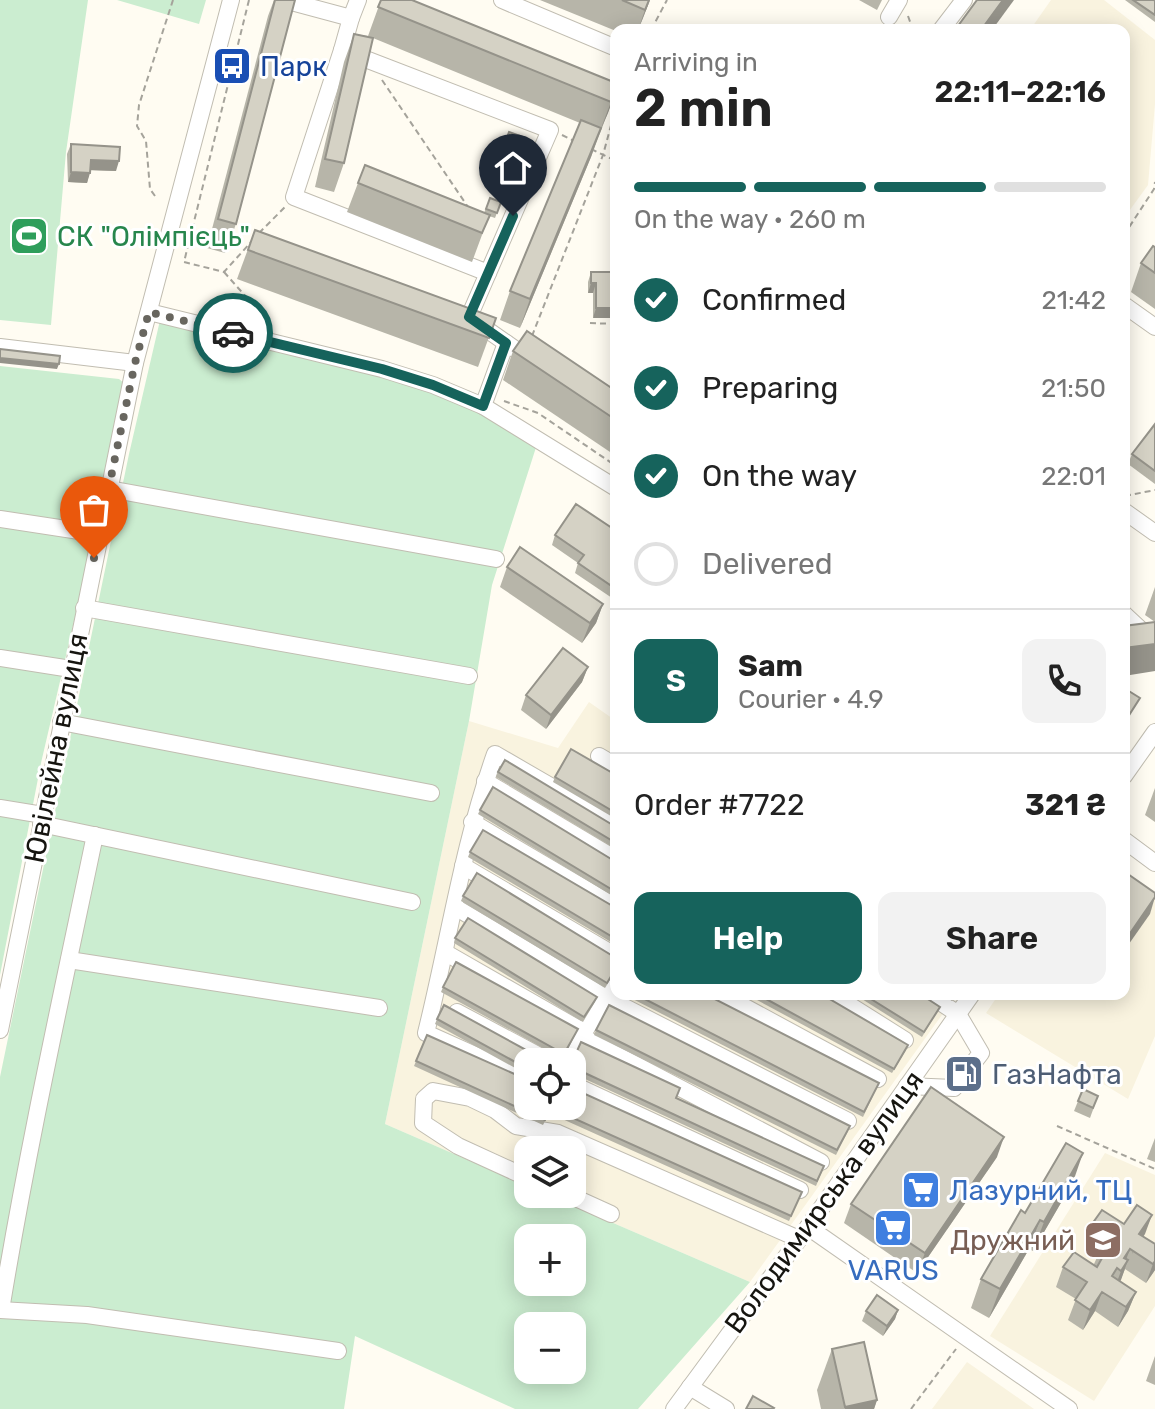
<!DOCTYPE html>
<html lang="en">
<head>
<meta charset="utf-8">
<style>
  :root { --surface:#fff; --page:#f2f2f2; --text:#222; --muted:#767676; --line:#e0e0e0; --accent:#16635c }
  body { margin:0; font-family:Rubik,sans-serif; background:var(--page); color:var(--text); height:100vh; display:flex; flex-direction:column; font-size:30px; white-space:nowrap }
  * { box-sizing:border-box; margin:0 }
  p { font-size:26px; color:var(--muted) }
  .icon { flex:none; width:44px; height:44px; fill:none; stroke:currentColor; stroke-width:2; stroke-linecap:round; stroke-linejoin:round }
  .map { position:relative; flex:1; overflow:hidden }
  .drawer { position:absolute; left:610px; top:24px; width:520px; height:976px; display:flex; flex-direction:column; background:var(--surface); border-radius:16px; box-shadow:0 4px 20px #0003 }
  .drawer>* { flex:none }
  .fabs { position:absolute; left:514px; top:1048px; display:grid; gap:16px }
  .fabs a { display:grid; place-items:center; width:72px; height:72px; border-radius:16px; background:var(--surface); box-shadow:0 4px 20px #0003; font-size:40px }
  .pin { position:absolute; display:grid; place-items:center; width:68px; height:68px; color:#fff; margin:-82px -34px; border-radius:50% 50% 50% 0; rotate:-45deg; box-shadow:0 0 8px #0007 }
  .pin .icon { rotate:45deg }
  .courier { position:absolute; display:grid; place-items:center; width:80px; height:80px; margin:-40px; border:6px solid #16635c; border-radius:50%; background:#fff; color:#222; box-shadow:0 2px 10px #0007 }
  .summary em { font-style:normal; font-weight:600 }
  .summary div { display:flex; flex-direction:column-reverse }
  .summary { display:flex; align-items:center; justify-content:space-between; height:136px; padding:0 24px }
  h1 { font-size:52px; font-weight:600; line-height:60px }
  .bar { display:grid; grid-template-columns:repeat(4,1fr); gap:12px 8px; align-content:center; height:96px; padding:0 24px }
  .bar i { height:10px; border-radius:6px; background:var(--line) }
  .bar .on { background:var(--accent) }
  .bar p { grid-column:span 4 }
  .line { display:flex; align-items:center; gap:20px; padding:0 24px; border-top:2px solid var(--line) }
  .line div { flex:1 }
  .round { display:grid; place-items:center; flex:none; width:84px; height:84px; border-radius:16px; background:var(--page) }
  ol { padding:0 24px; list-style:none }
  li { display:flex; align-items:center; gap:24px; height:88px }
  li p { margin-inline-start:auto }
  li .icon { padding:8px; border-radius:50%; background:var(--accent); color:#fff; stroke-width:4 }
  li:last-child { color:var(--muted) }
  li i { width:44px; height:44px; border:4px solid var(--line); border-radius:50% }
  .action { display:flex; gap:16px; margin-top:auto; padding:16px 24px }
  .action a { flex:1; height:92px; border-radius:16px; background:var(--accent); color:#fff; font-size:32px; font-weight:600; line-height:92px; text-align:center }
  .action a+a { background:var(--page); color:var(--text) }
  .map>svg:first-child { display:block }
  .built { fill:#f9f3df; fill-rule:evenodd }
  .green { fill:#cbedd0; fill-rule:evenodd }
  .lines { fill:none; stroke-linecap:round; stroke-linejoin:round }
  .minor-casing { stroke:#c1bdb1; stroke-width:18 }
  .path { stroke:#a5a39b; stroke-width:2; stroke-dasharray:6 4; stroke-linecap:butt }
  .minor { stroke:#fff; stroke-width:16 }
  .wall { fill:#b7b5a9 }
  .shaded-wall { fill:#95938a }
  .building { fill:#d5d2c5; stroke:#95938a; stroke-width:2 }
  .done { stroke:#68665f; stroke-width:8; stroke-dasharray:0 14.4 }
  .route { stroke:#16635c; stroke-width:10 }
  .labels { text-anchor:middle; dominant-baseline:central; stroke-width:6; stroke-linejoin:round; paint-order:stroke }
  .transit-label { font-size:28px; fill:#164399; stroke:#fff; text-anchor:start }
  .leisure-label { font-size:28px; fill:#27864d; stroke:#fff; text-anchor:start }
  .street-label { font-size:28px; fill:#161510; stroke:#fff }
  .service-label { font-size:28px; fill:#4e5e75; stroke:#fff; text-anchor:start }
  .shop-label { font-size:28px; fill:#366cbe; stroke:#fff; text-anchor:start }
  .education-label { font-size:28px; fill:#785e54; stroke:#fff; text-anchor:end }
</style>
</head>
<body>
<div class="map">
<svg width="1155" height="1409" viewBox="0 0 1155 1409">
  <rect width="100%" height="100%" fill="#fffcf2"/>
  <g class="built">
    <polygon points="1051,0 1104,0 1155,40 1155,104 1148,185 1124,218 1124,30 1030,30"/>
    <path d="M589,702L616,721V994H957L750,1282L546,1194H572V1150H528V1186L385,1124L469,721L558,748ZM528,1062H572V1106H528Z"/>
    <polygon points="1124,879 1155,899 1155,1036 1128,1099 986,1013 999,994 1124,994"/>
    <polygon points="1105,1153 1155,1175 1155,1306 1094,1401 990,1336"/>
    <polygon points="967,1362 1034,1409 932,1409"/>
  </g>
  <g class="green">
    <polygon points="0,0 88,0 66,152 51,325 0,320"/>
    <polygon points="117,0 206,0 199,24"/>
    <path d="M161,316L382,369L539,438L492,585L469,721L385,1124L528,1186V1194H546L750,1282L638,1409H515L355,1336L344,1409H0V1077L129,454ZM528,1238H572V1282H528ZM528,1326H572V1370H528Z"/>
    <polygon points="0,366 119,379 125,384 95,531 41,763 0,975"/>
  </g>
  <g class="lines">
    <defs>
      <g id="minor">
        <polyline points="284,0 351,18 358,0"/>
        <polyline points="502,0 616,48"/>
        <polyline points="889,17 899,0"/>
        <polyline points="351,18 342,50 550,130 469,317 532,361"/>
        <polyline points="941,30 964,0"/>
        <polyline points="342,50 294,197 488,273"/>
        <polyline points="1124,305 1155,327"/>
        <polyline points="149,312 382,369 433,385 483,406 616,488"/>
        <polyline points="0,347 135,363"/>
        <polyline points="483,406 506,343"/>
        <polyline points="109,489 496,559"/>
        <polyline points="1124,511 1155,533"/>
        <polyline points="0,519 99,534"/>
        <polyline points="84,608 469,676"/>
        <polyline points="1124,614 1155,643"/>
        <polyline points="0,658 71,669"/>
        <polyline points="61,722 431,793"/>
        <polyline points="599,756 616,766"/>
        <polyline points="1124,776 1155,732"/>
        <polyline points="485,781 616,859"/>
        <polyline points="0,808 43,815"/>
        <polyline points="472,822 616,907"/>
        <polyline points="41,824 412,902"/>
        <polyline points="1124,840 1155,863"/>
        <polyline points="463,866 616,956"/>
        <polyline points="455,907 607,998 848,1121"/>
        <polyline points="446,953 584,1032"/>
        <polyline points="69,960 379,1008"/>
        <polyline points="721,994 878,1079"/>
        <polyline points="832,994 905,1040"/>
        <polyline points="457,1012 551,1062"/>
        <polyline points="0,1030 135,363 231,0"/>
        <polyline points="581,1036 821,1162"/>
        <polyline points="564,1062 616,984"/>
        <path d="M528,1079L426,1033C449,940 463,844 495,754L616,824"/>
        <polyline points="572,1084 800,1190"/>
        <polyline points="907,1086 954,1088 981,1053 958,1014 928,994"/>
        <polyline points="528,1178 458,1146 423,1123 424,1099 433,1091 470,1098 495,1110 516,1126 558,1133 799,1239"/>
        <polyline points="567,1194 611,1214"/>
        <polyline points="808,1227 1069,1409"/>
        <polyline points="0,1310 87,1315 338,1351"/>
        <path d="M1,1310C27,1151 62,993 95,835"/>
        <polyline points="690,1387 726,1409"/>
        <polyline points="674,1409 808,1227 972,994"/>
      </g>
    </defs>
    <use href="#minor" class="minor-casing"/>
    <g class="path">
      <polyline points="249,0 184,262 224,272 252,241"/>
      <polyline points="908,16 913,30"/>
      <polyline points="651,30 667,0"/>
      <polyline points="382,80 468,207"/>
      <polyline points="562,135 574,141"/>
      <polyline points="591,149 616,161"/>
      <polyline points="155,196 150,189 146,141 137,126 139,105 173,0"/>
      <polyline points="259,233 285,207"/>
      <polyline points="1124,235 1154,189 1155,182"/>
      <polyline points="224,272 271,325"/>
      <polyline points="590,323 616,324"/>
      <polyline points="532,336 603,155 616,107"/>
      <polyline points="504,401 538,413 616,466"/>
      <polyline points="1125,496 1155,490"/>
      <polyline points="1057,1126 1155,1169"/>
      <polyline points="911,1409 956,1349"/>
    </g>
    <use href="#minor" class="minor"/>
  </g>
  <g class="wall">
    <polygon points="274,0 295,0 236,224 225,253 207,248 268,16"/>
    <polygon points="381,0 616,91 591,157 520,328 500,320 510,291 580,123 373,38 344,163 334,192 315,187 344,62 354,34 368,36"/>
    <polygon points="540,0 650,0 638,30 616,31"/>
    <polygon points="859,0 882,0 877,10"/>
    <polygon points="1125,0 1154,0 1155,1 1155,22"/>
    <polygon points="509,132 526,138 509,184 492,178"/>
    <polygon points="71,144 116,171 90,170 87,183 68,182 67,154"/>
    <polygon points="358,183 484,213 490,198 501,202 495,218 489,216 472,262 347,212"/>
    <polygon points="255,230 496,318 478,367 237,279"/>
    <polygon points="1155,247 1155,309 1131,292 1141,263"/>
    <polygon points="591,272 613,282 593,318 593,293 588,293 588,282"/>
    <polygon points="513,351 616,391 616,456 503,380"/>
    <polygon points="1155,424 1155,484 1128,464 1132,454"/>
    <polygon points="616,529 616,593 612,598 575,573 578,563 552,545 555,535 615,530"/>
    <polygon points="507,567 603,604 596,623 582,643 500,587"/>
    <polygon points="1155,587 1155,622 1145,615"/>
    <polygon points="588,667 582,682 546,729 521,710 526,695"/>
    <polygon points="498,772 616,827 616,849 496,777"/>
    <polygon points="616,775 616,819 553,782 555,777"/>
    <polygon points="1155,788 1155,822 1145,815"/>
    <polygon points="480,810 616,862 616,898 478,814"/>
    <polygon points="470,852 616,908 616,945 468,857"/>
    <polygon points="463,896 616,958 616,970 605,988 461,901"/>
    <polygon points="455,938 597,997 595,1002 583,1022 454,943"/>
    <polygon points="443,987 578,1029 563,1059 441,992"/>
    <polygon points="623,994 705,994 879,1083 863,1117"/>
    <polygon points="746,994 821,994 906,1050 892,1073"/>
    <polygon points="854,994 920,994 940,1007 922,1037"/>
    <polygon points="941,994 957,994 952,1001"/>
    <polygon points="437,1019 528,1062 528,1075 435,1024"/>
    <polygon points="596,1030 848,1131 836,1155 594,1035"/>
    <polygon points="427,1035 572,1106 802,1192 789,1221 549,1113 543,1125 414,1066"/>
    <polygon points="572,1062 676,1098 824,1166 816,1186 572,1073"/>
    <polygon points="1083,1089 1098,1096 1090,1118 1074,1111"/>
    <polygon points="1155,1138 1155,1162 1147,1159"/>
    <polygon points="997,1157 917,1273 844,1223 851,1204"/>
    <polygon points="1073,1182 1033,1251 1029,1249 989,1318 971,1308 981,1279 1025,1213"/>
    <polygon points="1152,1215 1143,1236 1155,1244 1155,1270 1146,1283 1125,1269 1120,1281 1136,1292 1128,1311 1118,1327 1095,1311 1083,1330 1068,1320 1076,1299 1056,1287 1063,1267 1094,1264 1099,1253 1085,1244 1092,1224 1124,1224"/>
    <polygon points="898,1310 895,1319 883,1336 862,1321 866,1311"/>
    <polygon points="832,1349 877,1400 874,1409 821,1409 817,1390"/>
    <polygon points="1155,1356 1155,1385 1146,1381"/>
  </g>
  <g class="shaded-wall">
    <polygon points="650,0 643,18 638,30 645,10"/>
    <polygon points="1003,0 1014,0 992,30 981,30"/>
    <polygon points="616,91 608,113 600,131 611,102"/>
    <polygon points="601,128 591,157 520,328 530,299"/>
    <polygon points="91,160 119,161 116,171 87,170"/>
    <polygon points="71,172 90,173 87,183 68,182"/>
    <polygon points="591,283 596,283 593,293 588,293"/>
    <polygon points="596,308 616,308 616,318 593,318"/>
    <polygon points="0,358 59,364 57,369 0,363"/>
    <polygon points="603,604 596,623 582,643 590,623"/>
    <polygon points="1155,644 1155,671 1124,676 1124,648"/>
    <polygon points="588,667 582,682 546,729 551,715"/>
    <polygon points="1155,897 1150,914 1124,951 1124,942"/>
    <polygon points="1004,1137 997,1157 917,1273 925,1253"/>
    <polygon points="1083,1153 1073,1182 1033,1251 1044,1222"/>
    <polygon points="1152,1215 1145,1234 1132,1254 1139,1234"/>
    <polygon points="1040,1220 1029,1249 989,1318 1000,1289"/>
    <polygon points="1130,1249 1123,1268 1128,1260 1121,1280 1114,1290 1121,1271 1124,1258"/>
    <polygon points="1155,1261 1155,1270 1146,1283 1153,1264"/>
    <polygon points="1102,1292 1095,1311 1083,1330 1090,1310"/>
    <polygon points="1136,1292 1128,1311 1118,1327 1126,1307"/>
    <polygon points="898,1310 895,1319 883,1336 887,1326"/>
    <polygon points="877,1400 874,1409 845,1409 845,1407"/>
  </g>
  <g class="building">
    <polygon points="275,0 295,0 236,224 218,219"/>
    <polygon points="381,0 412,0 616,83 616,90 611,102 378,7"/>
    <polygon points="622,0 649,0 645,10"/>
    <polygon points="977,0 1003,0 981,30 955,30"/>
    <polygon points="1133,0 1154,0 1155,1 1155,15"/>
    <polygon points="354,34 373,38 344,163 325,159"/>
    <polygon points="581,120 601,128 530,299 510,291"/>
    <polygon points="509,132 526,138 513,174 496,168"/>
    <polygon points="71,144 120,147 119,161 91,160 90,173 71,172"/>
    <polygon points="365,165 490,215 482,233 358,183"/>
    <polygon points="490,198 501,202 497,213 486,209"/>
    <polygon points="255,230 496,318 489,338 248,250"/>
    <polygon points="1153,246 1155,247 1155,273 1141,263"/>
    <polygon points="591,272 613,272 613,282 616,282 616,308 596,308 596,283 591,283"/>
    <polygon points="527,331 616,391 616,420 513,351"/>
    <polygon points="0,349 60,356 59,364 0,358"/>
    <polygon points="1155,424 1155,471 1132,454"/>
    <polygon points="576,504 615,530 616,529 616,542 615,544 616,545 616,589 578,563 584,555 555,535"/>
    <polygon points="520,547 603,604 590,623 507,567"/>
    <polygon points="1155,622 1155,644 1124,648 1124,626"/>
    <polygon points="563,648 588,667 551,715 526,695"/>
    <polygon points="1124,688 1140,698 1124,723"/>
    <polygon points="571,749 616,775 616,813 555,777"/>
    <polygon points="505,760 616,827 616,843 498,772"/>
    <polygon points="493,787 616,862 616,892 480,810"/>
    <polygon points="483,830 616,908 616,939 470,852"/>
    <polygon points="1125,872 1155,893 1155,897 1124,942 1124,874"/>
    <polygon points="477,873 616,958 616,968 607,983 463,896"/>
    <polygon points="468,918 597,997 584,1017 455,938"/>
    <polygon points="456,962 578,1029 564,1054 443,987"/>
    <polygon points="635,994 705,994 879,1083 864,1112"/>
    <polygon points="757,994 821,994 908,1045 894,1069"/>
    <polygon points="863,994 920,994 940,1007 924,1032"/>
    <polygon points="444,1005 548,1062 528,1062 528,1069 437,1019"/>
    <polygon points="609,1005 850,1126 837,1150 596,1030"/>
    <polygon points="427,1035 528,1080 528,1106 572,1106 572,1088 802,1192 791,1216 551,1108 545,1120 416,1061"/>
    <polygon points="581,1042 680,1088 676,1098 824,1166 817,1181 572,1067 572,1062"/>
    <polygon points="931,1087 1004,1137 925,1253 851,1204"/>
    <polygon points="1083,1089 1098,1096 1093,1108 1078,1101"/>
    <polygon points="1066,1143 1083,1153 1044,1222 1040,1220 1000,1289 981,1279 1021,1210 1025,1213"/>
    <polygon points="1137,1205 1152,1215 1139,1234 1155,1244 1155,1261 1153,1264 1130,1249 1124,1258 1128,1260 1121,1271 1117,1268 1112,1276 1136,1292 1126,1307 1102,1292 1090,1310 1075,1300 1087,1282 1063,1267 1074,1252 1097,1267 1102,1258 1097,1255 1104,1245 1109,1248 1115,1239 1092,1224 1102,1210 1124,1224"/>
    <polygon points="877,1295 898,1310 887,1326 866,1311"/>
    <polygon points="864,1342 877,1400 845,1407 832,1349"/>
    <polygon points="753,1396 774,1408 773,1409 746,1409"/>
  </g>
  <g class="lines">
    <polyline class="done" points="94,558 135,363 149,312 233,333"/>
    <polyline class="route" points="233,333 382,369 433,385 483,406 506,343 469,317 513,216"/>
  </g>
  <defs>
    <symbol id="bus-square" viewBox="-11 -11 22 22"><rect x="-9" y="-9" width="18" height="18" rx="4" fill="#1a4fb4" stroke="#fff"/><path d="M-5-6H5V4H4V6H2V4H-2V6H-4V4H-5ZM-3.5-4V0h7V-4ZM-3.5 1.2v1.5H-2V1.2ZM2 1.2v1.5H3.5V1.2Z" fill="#fff"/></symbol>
    <symbol id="stadium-square" viewBox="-11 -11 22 22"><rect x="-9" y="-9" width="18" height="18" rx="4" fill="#2e9e5b" stroke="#fff"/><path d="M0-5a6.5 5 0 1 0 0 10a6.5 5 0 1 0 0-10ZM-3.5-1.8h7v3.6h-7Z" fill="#fff"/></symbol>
    <symbol id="fuel-square" viewBox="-11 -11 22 22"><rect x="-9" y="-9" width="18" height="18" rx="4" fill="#5c6f8a" stroke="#fff"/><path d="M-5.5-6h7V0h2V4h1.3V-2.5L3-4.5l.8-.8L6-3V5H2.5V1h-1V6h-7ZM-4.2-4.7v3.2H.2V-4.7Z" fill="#fff"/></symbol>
    <symbol id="supermarket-square" viewBox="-11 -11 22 22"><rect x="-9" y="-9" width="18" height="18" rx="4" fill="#3f7fe0" stroke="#fff"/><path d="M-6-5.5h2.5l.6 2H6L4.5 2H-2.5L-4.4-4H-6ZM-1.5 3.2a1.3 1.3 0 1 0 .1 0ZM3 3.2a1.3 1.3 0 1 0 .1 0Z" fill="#fff"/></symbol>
    <symbol id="school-square" viewBox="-11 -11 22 22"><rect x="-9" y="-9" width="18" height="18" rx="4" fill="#8d6e63" stroke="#fff"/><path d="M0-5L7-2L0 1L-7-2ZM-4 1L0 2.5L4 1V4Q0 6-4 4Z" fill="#fff"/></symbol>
  </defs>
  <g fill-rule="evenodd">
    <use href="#bus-square" x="210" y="44" width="44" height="44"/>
    <use href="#stadium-square" x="7" y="214" width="44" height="44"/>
    <use href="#fuel-square" x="942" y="1052" width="44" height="44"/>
    <use href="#supermarket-square" x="899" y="1168" width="44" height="44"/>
    <use href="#supermarket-square" x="871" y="1206" width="44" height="44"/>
    <use href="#school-square" x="1081" y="1218" width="44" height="44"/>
  </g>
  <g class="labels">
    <g class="transit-label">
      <text x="260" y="66">Парк</text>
    </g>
    <g class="leisure-label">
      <text x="57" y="236">СК "Олімпієць"</text>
    </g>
    <g class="street-label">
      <text transform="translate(56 748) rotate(-79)">Ювілейна вулиця</text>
      <text transform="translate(824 1202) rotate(-54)">Володимирська вулиця</text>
    </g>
    <g class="service-label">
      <text x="992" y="1074">ГазНафта</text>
    </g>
    <g class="shop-label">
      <text x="949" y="1190">Лазурний, ТЦ</text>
      <text x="893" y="1270" text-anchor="middle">VARUS</text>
    </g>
    <g class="education-label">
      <text x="1075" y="1240">Дружний</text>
    </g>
  </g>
</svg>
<div class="fabs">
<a><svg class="icon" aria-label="locate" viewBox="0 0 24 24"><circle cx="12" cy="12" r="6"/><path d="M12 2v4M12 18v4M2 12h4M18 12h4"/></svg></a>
<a><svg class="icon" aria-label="layers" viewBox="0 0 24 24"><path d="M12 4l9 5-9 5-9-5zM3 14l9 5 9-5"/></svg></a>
<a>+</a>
<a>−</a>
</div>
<div class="pin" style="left:94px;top:558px;background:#ea580c"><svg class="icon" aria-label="bag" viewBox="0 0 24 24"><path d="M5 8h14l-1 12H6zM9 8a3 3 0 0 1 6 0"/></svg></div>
<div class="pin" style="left:513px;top:216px;background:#1f2937"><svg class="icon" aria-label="home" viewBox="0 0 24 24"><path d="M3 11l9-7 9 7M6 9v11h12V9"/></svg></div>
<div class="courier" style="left:233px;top:333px"><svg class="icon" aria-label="car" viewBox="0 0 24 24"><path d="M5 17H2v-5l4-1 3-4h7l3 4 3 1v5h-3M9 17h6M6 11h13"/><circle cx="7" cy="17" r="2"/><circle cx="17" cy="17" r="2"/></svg></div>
<section class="drawer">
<div class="summary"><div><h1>2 min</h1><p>Arriving in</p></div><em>22:11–22:16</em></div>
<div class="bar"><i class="on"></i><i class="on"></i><i class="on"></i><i></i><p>On the way · 260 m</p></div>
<ol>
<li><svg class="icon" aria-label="check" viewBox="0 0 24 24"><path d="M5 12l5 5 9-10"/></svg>Confirmed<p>21:42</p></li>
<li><svg class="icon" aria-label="check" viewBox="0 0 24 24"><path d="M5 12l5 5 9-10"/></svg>Preparing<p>21:50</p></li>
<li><svg class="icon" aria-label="check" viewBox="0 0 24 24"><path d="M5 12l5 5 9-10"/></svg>On the way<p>22:01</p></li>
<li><i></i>Delivered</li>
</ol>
<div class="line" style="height:144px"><b class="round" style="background:var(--accent);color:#fff">S</b><div><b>Sam</b><p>Courier · 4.9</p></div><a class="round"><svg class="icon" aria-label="phone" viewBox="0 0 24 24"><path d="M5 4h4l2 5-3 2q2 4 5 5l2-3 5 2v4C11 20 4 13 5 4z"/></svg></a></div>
<div class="line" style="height:104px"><div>Order #7722</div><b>321 ₴</b></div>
<div class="action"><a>Help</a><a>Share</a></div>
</section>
</div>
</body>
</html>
